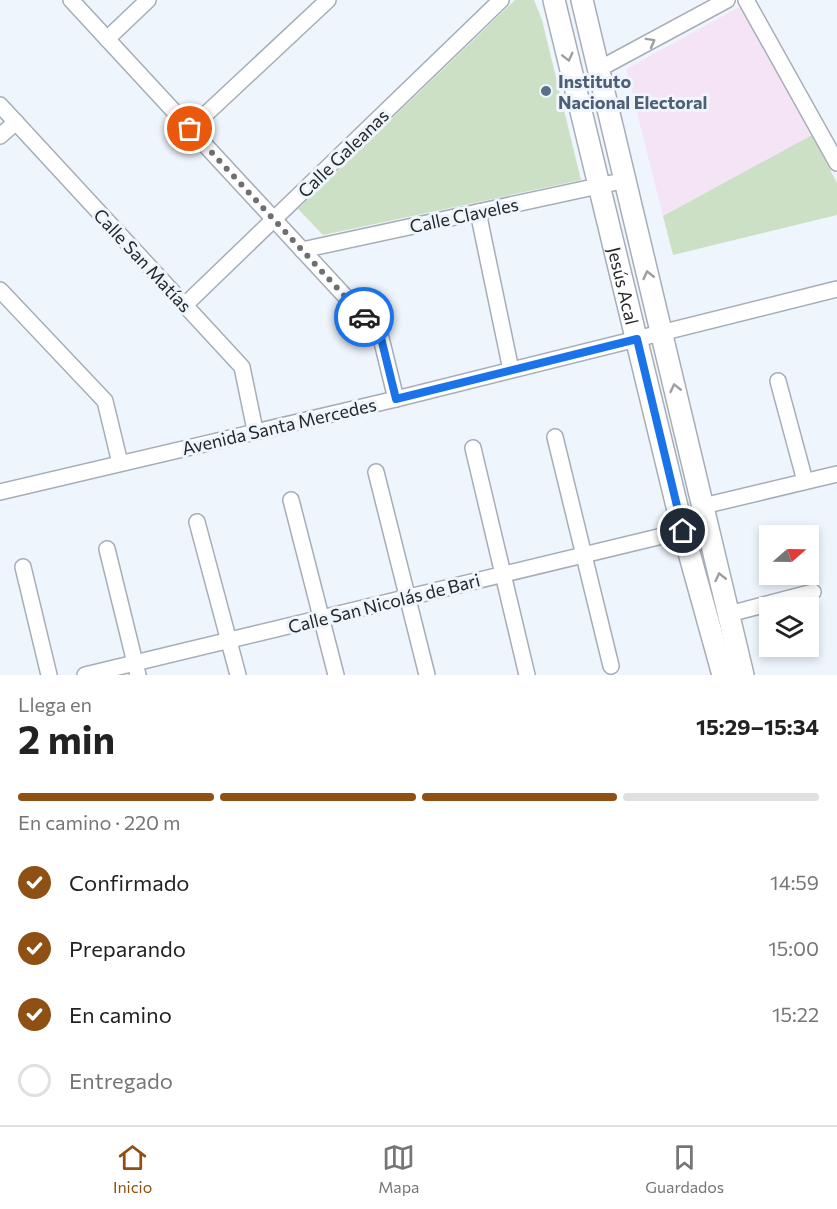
<!DOCTYPE html>
<html lang="es">
<head>
<meta charset="utf-8">
<style>
  :root { --surface:#fff; --page:#f6f6f6; --text:#222; --muted:#767676; --line:#e0e0e0; --accent:#8e5113 }
  body { margin:0; font-family:Commissioner,sans-serif; background:var(--page); color:var(--text); height:100vh; display:flex; flex-direction:column; font-size:22px; white-space:nowrap }
  * { box-sizing:border-box; margin:0 }
  p { font-size:20px; color:var(--muted) }
  .icon { flex:none; width:33px; height:33px; fill:none; stroke:currentColor; stroke-width:2; stroke-linecap:round; stroke-linejoin:round }
  .map { position:relative; height:675px; overflow:hidden }
  .sheet { display:flex; flex-direction:column; background:var(--surface); flex:1 }
  .sheet>* { flex:none }
  .needle { width:39px; rotate:70deg }
  .controls { position:absolute; left:759px; top:525px; display:grid; gap:12px }
  .controls a { display:grid; place-items:center; width:60px; height:60px; border-radius:0px; background:var(--surface); box-shadow:0 3px 9px #0003; font-size:30px }
  .pin { position:absolute; display:grid; place-items:center; width:51px; height:51px; color:#fff; margin:-26px; border:3px solid #fff; border-radius:50%; box-shadow:0 2px 6px #0007 }
  .courier { position:absolute; display:grid; place-items:center; width:60px; height:60px; margin:-30px; border:4px solid #1a73e8; border-radius:50%; background:#fff; color:#222; box-shadow:0 2px 8px #0007 }
  .overview em { font-style:normal; font-weight:700 }
  .overview div { display:flex; flex-direction:column-reverse }
  .overview { display:flex; align-items:center; justify-content:space-between; height:102px; padding:0 18px }
  h1 { font-size:39px; font-weight:700; line-height:45px }
  .bar { display:grid; grid-template-columns:repeat(4,1fr); gap:9px 6px; align-content:center; height:72px; padding:0 18px }
  .bar i { height:8px; border-radius:4px; background:var(--line) }
  .bar .active { background:var(--accent) }
  .bar p { grid-column:span 4 }
  ol { padding:0 18px; list-style:none }
  li { display:flex; align-items:center; gap:18px; height:66px }
  li p { margin-inline-start:auto }
  li .icon { padding:6px; border-radius:50%; background:var(--accent); color:#fff; stroke-width:4 }
  li:last-child { color:var(--muted) }
  li i { width:33px; height:33px; border:3px solid var(--line); border-radius:50% }
  .dock { display:flex; justify-content:space-around; align-items:center; height:84px; border-top:2px solid var(--line); background:var(--surface); font-size:16px; color:var(--muted) }
  .dock a { display:grid; justify-items:center; gap:3px }
  .dock .active { color:var(--accent) }
  .map>svg:first-child { display:block }
  .education { fill:#f5e4f6 }
  .green { fill:#cce0c6 }
  .lines { fill:none; stroke-linecap:round; stroke-linejoin:round }
  .street-casing { stroke:#a7adb7; stroke-width:18 }
  .secondary-casing { stroke:#a7adb7; stroke-width:24 }
  .street { stroke:#fff; stroke-width:15 }
  .secondary { stroke:#fff; stroke-width:21 }
  .oneway { stroke:#9d9ea0 }
  .done { stroke:#6c6f74; stroke-width:6; stroke-dasharray:0 10.8 }
  .route { stroke:#1a73e8; stroke-width:8 }
  .service-dot { fill:#5c6f8a; stroke:#eff5fd; stroke-width:2 }
  .labels { text-anchor:middle; dominant-baseline:central; stroke-width:6; stroke-linejoin:round; paint-order:stroke }
  .service-label { font-size:18px; font-weight:bold; fill:#4e5e75; stroke:#eff5fd; text-anchor:start }
  .street-label { font-size:18px; fill:#25272b; stroke:#eff5fd }
</style>
</head>
<body>
<div class="map">
<svg width="837" height="675" viewBox="0 0 837 675">
  <rect width="100%" height="100%" fill="#eff5fd"/>
  <polygon class="education" points="741,6 812,135 663,216 626,69"/>
  <g class="green">
    <polygon points="515,0 534,0 542,20 581,180 323,235 298,209"/>
    <polygon points="812,135 837,183 837,215 673,255 663,216"/>
  </g>
  <g class="lines">
    <defs>
      <g id="street">
        <polyline points="71,0 380,334 396,399"/>
        <polyline points="746,0 837,163"/>
        <polyline points="107,39 148,0"/>
        <polyline points="599,69 727,0"/>
        <polyline points="0,105 242,367 255,430"/>
        <polyline points="190,129 328,0"/>
        <polyline points="0,136 16,122"/>
        <polyline points="478,212 511,370"/>
        <polyline points="302,250 626,180"/>
        <polyline points="0,290 105,401 120,463"/>
        <polyline points="185,305 501,0"/>
        <polyline points="778,381 805,481"/>
        <polyline points="555,437 611,666"/>
        <polyline points="473,448 527,675"/>
        <polyline points="376,472 427,675"/>
        <polyline points="0,492 396,399 837,289"/>
        <polyline points="291,500 336,675"/>
        <polyline points="703,506 837,474"/>
        <polyline points="197,522 238,675"/>
        <polyline points="107,549 138,675"/>
        <polyline points="23,567 49,675"/>
        <polyline points="729,614 813,592"/>
        <polyline points="85,675 683,531"/>
      </g>
      <g id="secondary">
        <path id="s1" d="M554,0L683,531L723,675"/>
        <polyline points="582,0 743,675"/>
      </g>
    </defs>
    <use href="#street" class="street-casing"/>
    <use href="#secondary" class="secondary-casing"/>
    <use href="#street" class="street"/>
    <use href="#secondary" class="secondary"/>
  </g>
  <defs><path id="oneway-chevron" d="M-2-3.5L2.5 0L-2 3.5" fill="none" stroke-width="1.6" stroke-linecap="round" stroke-linejoin="round" transform="scale(1.5)"/></defs>
  <g class="oneway">
    <use href="#oneway-chevron" transform="translate(651 42) rotate(-29)"/>
    <use href="#oneway-chevron" transform="translate(568 57) rotate(76)"/>
    <use href="#oneway-chevron" transform="translate(648 275) rotate(-103)"/>
    <use href="#oneway-chevron" transform="translate(675 388) rotate(-103)"/>
    <use href="#oneway-chevron" transform="translate(720 577) rotate(-103)"/>
  </g>
  <g class="lines">
    <polyline class="done" points="190,129 364,317"/>
    <polyline class="route" points="364,317 380,334 396,399 637,339 683,531"/>
  </g>
  <circle class="service-dot" cx="546" cy="91" r="6"/>
  <g class="labels">
    <g class="service-label">
      <text x="558" y="81">Instituto<tspan x="558" dy="21">Nacional Electoral</tspan></text>
    </g>
    <g class="street-label">
      <text transform="translate(343 153) rotate(-44)">Calle Galeanas</text>
      <text transform="translate(464 215) rotate(-12)">Calle Claveles</text>
      <text transform="translate(143 260) rotate(47)">Calle San Matías</text>
      <text stroke="none"><textPath href="#s1" startOffset="294">Jesús Acal</textPath></text>
      <text transform="translate(279 426) rotate(-13)">Avenida Santa Mercedes</text>
      <text transform="translate(384 603) rotate(-14)">Calle San Nicolás de Bari</text>
    </g>
  </g>
</svg>
<div class="controls">
<a><svg class="needle" viewBox="-14 -14 28 28"><path d="M0-13l5 13h-10z" fill="#e53935"/><path d="M0 13l5-13h-10z" fill="#767676"/></svg></a>
<a><svg class="icon" aria-label="layers" viewBox="0 0 24 24"><path d="M12 4l9 5-9 5-9-5zM3 14l9 5 9-5"/></svg></a>
</div>
<div class="pin" style="left:190px;top:129px;background:#ea580c"><svg class="icon" aria-label="bag" viewBox="0 0 24 24"><path d="M5 8h14l-1 12H6zM9 8a3 3 0 0 1 6 0"/></svg></div>
<div class="pin" style="left:683px;top:531px;background:#1f2937"><svg class="icon" aria-label="home" viewBox="0 0 24 24"><path d="M3 11l9-7 9 7M6 9v11h12V9"/></svg></div>
<div class="courier" style="left:364px;top:317px"><svg class="icon" aria-label="car" viewBox="0 0 24 24"><path d="M5 17H2v-5l4-1 3-4h7l3 4 3 1v5h-3M9 17h6M6 11h13"/><circle cx="7" cy="17" r="2"/><circle cx="17" cy="17" r="2"/></svg></div>
</div>
<section class="sheet">
<div class="overview"><div><h1>2 min</h1><p>Llega en</p></div><em>15:29–15:34</em></div>
<div class="bar"><i class="active"></i><i class="active"></i><i class="active"></i><i></i><p>En camino · 220 m</p></div>
<ol>
<li><svg class="icon" aria-label="check" viewBox="0 0 24 24"><path d="M5 12l5 5 9-10"/></svg>Confirmado<p>14:59</p></li>
<li><svg class="icon" aria-label="check" viewBox="0 0 24 24"><path d="M5 12l5 5 9-10"/></svg>Preparando<p>15:00</p></li>
<li><svg class="icon" aria-label="check" viewBox="0 0 24 24"><path d="M5 12l5 5 9-10"/></svg>En camino<p>15:22</p></li>
<li><i></i>Entregado</li>
</ol>
</section>
<nav class="dock">
<a class="active"><svg class="icon" aria-label="home" viewBox="0 0 24 24"><path d="M3 11l9-7 9 7M6 9v11h12V9"/></svg>Inicio</a>
<a><svg class="icon" aria-label="map" viewBox="0 0 24 24"><path d="M3 6l6-2 6 2 6-2v14l-6 2-6-2-6 2zM9 4v14M15 6v14"/></svg>Mapa</a>
<a><svg class="icon" aria-label="saved" viewBox="0 0 24 24"><path d="M7 4h10v16l-5-4-5 4z"/></svg>Guardados</a>
</nav>
</body>
</html>
